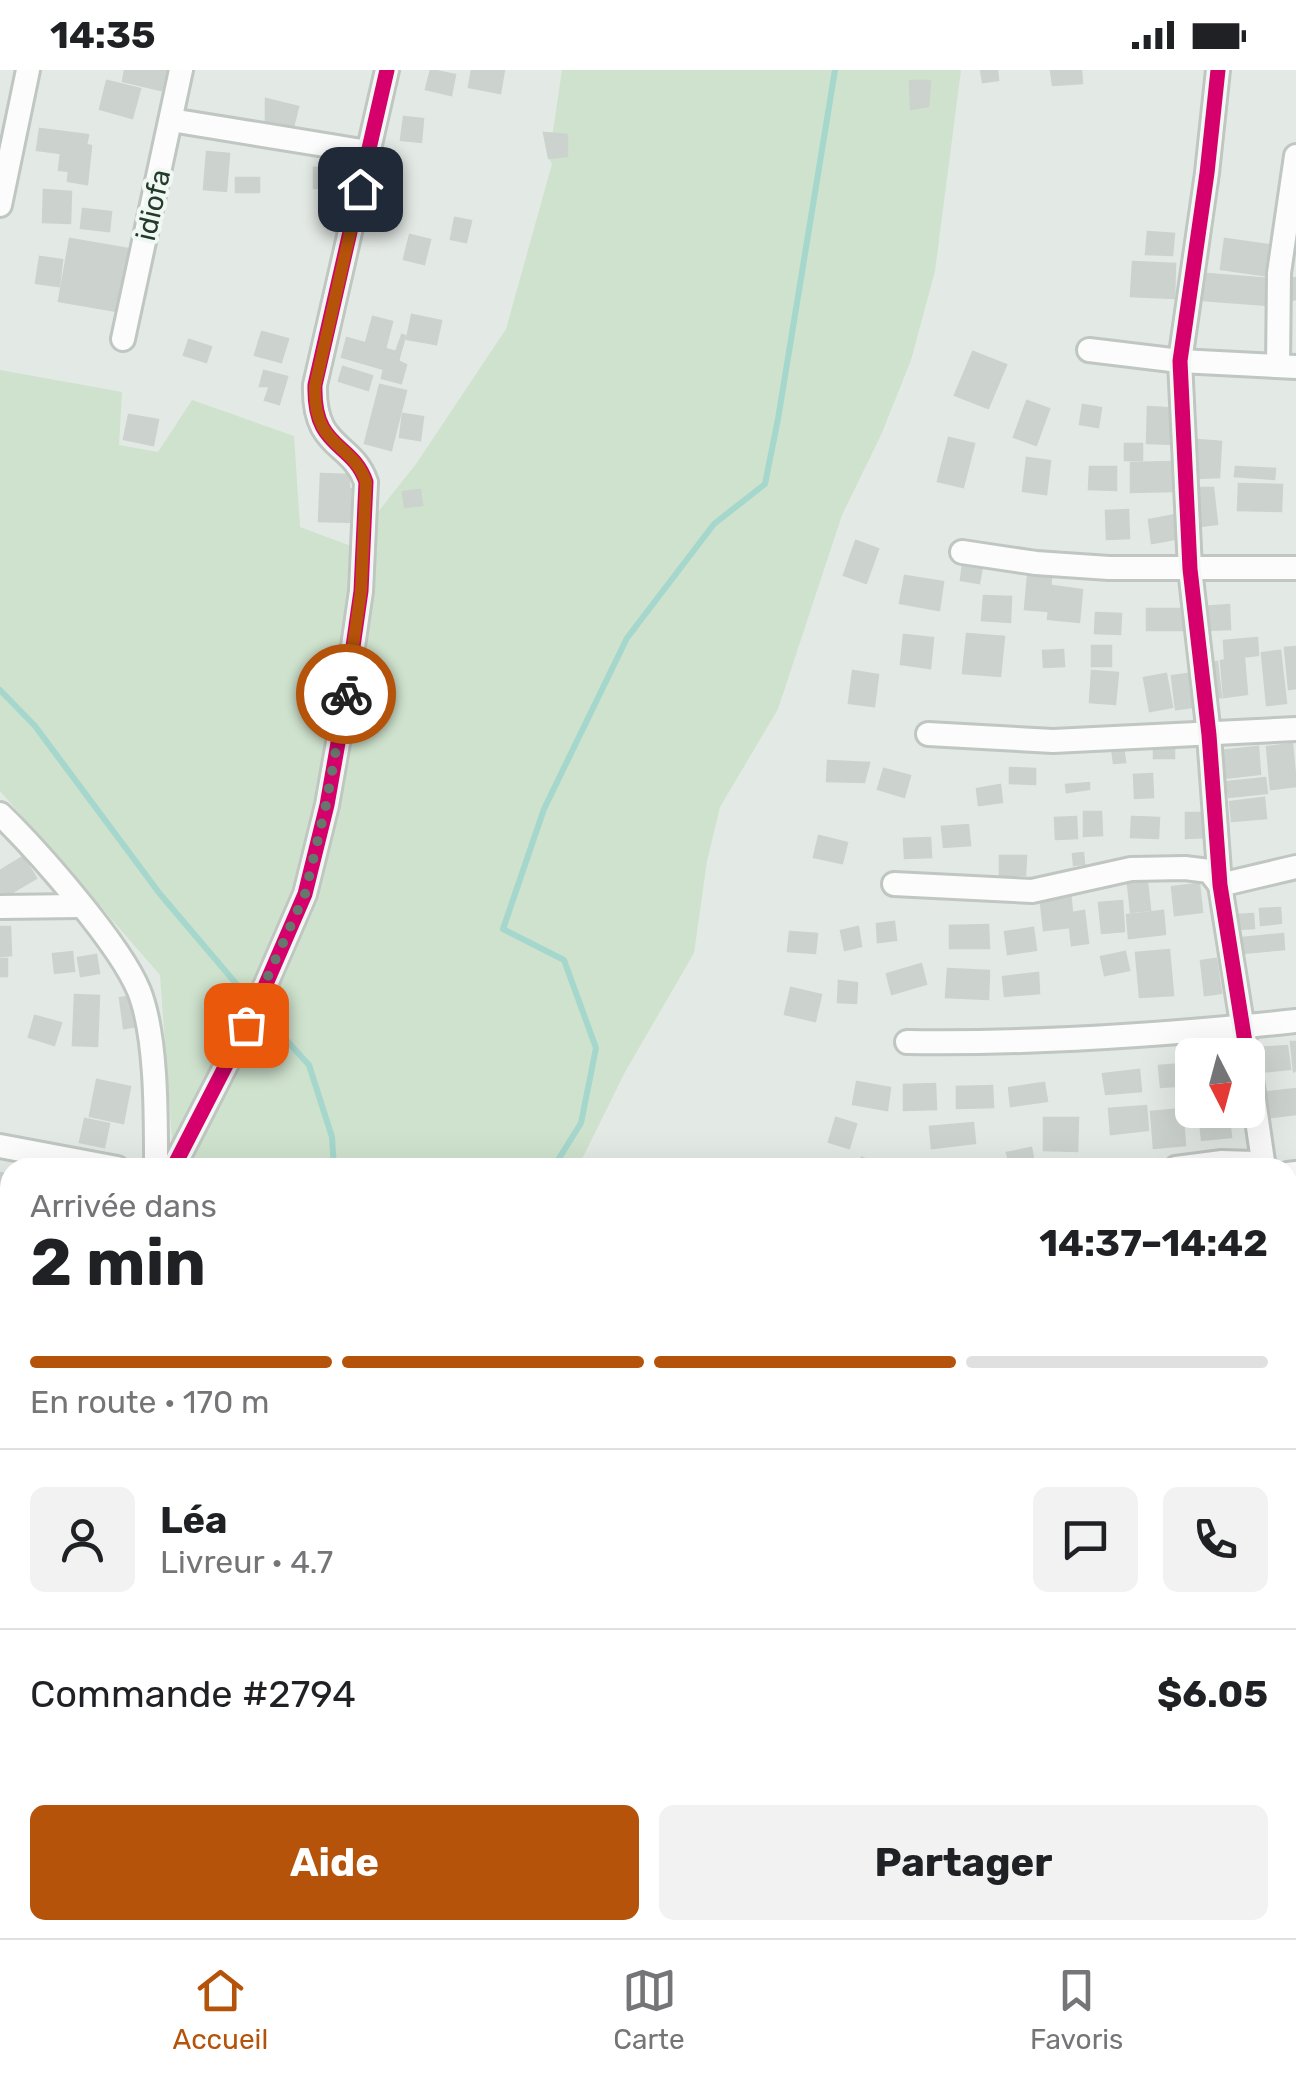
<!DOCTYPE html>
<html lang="fr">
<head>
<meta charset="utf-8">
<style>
  :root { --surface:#fff; --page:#f2f2f2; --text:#202124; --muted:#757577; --line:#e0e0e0; --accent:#b45309 }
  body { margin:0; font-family:Rubik,sans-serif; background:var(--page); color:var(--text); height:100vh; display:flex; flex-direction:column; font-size:38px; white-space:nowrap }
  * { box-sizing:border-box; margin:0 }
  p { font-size:32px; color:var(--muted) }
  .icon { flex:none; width:55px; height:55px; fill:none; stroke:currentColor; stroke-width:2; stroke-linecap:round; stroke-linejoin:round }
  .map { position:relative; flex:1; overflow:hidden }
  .panel { position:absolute; left:0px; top:1088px; width:1298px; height:782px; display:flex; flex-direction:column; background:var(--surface); border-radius:30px 30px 0 0; box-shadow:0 10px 40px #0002 }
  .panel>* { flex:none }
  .needle { width:65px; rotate:174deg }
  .fabs { position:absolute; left:1175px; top:968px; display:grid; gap:20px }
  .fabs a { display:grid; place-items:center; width:90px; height:90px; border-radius:15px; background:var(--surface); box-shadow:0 10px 40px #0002; font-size:50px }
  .pin { position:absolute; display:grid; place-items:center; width:85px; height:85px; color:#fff; margin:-42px; border-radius:20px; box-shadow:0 5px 15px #0006 }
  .courier { position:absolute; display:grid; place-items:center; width:100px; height:100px; margin:-50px; border:8px solid #b45309; border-radius:50%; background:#fff; color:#222; box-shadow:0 2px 12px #0007 }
  .summary em { font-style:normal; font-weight:700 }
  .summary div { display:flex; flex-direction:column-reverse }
  .summary { display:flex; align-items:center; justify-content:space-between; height:170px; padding:0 30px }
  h1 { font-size:65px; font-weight:700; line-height:75px }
  .bar { display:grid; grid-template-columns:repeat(4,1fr); gap:15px 10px; align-content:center; height:120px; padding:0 30px }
  .bar i { height:12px; border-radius:8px; background:var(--line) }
  .bar .on { background:var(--accent) }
  .bar p { grid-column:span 4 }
  .line { display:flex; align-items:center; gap:25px; padding:0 30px; border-top:2px solid var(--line) }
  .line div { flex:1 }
  .round { display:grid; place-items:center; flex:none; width:105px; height:105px; border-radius:15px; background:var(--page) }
  .primary-button { display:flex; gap:20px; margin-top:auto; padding:20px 30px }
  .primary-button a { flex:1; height:115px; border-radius:15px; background:var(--accent); color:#fff; font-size:40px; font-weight:700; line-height:115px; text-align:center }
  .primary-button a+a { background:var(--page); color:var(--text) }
  .status { display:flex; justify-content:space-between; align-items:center; height:70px; padding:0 50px; background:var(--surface); direction:ltr }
  .status svg { height:28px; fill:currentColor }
  .dock { display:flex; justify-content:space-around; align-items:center; height:140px; border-top:2px solid var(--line); background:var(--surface); font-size:28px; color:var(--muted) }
  .dock a { display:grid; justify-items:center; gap:5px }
  .dock .on { color:var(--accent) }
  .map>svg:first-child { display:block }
  .green { fill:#cee2cd }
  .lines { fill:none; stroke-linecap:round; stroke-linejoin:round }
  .stream { stroke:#a5d7cd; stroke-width:6 }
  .building { fill:#ccd2cd; stroke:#ccd2cd; stroke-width:2.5 }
  .minor-casing { stroke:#c0c6c1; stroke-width:28 }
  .minor { stroke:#fbfcfb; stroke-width:22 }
  .cycleway-casing { stroke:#f1f8f3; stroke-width:21 }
  .cycleway { stroke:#d6006c; stroke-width:15 }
  .done { stroke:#66786c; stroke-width:10; stroke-dasharray:0 18 }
  .route { stroke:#b45309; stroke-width:12 }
  .labels { text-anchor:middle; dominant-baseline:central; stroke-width:8; stroke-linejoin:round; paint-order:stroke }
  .street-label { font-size:28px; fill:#223b2c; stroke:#f1f8f3 }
</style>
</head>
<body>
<div class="status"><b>14:35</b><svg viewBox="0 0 49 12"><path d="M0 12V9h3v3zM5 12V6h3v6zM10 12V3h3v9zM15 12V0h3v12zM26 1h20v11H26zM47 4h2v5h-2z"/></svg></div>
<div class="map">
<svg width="1296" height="1868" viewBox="0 0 1296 1868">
  <rect width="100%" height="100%" fill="#e3e9e4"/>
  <g class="green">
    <polygon points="562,0 961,0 935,201 911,290 881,365 842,445 778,639 720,737 707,791 694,883 625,1002 578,1097 174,1097 160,905 0,721 0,300 122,322 119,375 158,382 192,330 294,366 300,457 351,476 416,394 506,259 552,94 549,88"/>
    <polygon points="21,1860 270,1860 269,1868 20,1868"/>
  </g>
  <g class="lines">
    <g class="stream">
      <polyline points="0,620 35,656 160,824 250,930"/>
      <polyline points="259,940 309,995 332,1067 334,1098"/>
      <polyline points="553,1098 581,1053 596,978 564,890 503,859 544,739 627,568 714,454 765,414 778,349 835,0"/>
      <polyline points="82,1860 83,1868"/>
    </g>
  </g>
  <g class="building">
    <polygon points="125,0 166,0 161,20 123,11"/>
    <polygon points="431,0 455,5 451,25 426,19"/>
    <polygon points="472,0 504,0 500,23 469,17"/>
    <polygon points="981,0 997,0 998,10 983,12"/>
    <polygon points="1051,0 1081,0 1082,13 1053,15"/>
    <polygon points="107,11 140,19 132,48 100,39"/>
    <polygon points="910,11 930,11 928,36 911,39"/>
    <polygon points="266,29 298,37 291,65 266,58"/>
    <polygon points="404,47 423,49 421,72 401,70"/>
    <polygon points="40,59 88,65 86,75 91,76 87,114 68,111 69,101 59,100 61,83 37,80"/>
    <polygon points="544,63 567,65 567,86 549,88"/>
    <polygon points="207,82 229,84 226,121 204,119"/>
    <polygon points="337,97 337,117 314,118 314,98"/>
    <rect x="236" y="108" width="23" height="14"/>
    <polygon points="44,120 71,122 70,153 43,152"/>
    <polygon points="83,139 111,142 109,161 81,158"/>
    <polygon points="455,148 471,151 466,172 451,169"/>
    <polygon points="1148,162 1174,164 1172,185 1146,184"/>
    <polygon points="410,165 430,170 424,194 404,189"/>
    <polygon points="70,169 134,180 123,242 59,231"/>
    <polygon points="1225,169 1268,175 1264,205 1221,199"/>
    <polygon points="40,187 62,190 59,216 36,213"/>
    <polygon points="1133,192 1175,194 1174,228 1131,226"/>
    <polygon points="1206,204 1269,209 1267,235 1204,230"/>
    <polygon points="1296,208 1296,229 1290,230 1289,209"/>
    <polygon points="412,245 441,251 436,274 407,269"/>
    <polygon points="373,247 392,252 385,279 366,273"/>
    <polygon points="262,262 288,269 281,292 255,285"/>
    <polygon points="402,265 405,266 398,291 406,295 401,313 382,308 384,299 342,287 347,268 396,282"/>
    <polygon points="189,270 211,277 206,292 184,285"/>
    <polygon points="973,282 1006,295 988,338 955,325"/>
    <polygon points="343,297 372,306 368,320 339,311"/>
    <polygon points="264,301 287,307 279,334 265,330 270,316 260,316"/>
    <polygon points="380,315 406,321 391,380 365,373"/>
    <polygon points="1027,331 1049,339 1036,375 1014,367"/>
    <polygon points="1083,335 1101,338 1098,357 1080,354"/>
    <polygon points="1148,337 1178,339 1176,374 1147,373"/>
    <polygon points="403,344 423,347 420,370 400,367"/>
    <polygon points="129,345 158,350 153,375 124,369"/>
    <polygon points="949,368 974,374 963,417 938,411"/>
    <polygon points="1197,370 1221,372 1219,407 1193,408"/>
    <rect x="1125" y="374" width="17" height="16"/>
    <polygon points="1027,388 1050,391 1046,424 1023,421"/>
    <polygon points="1172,392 1172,421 1131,422 1131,393"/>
    <polygon points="1090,397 1116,397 1116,420 1089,419"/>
    <polygon points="1236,397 1275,399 1274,409 1235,406"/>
    <polygon points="321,404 349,405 349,419 358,420 356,452 319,451"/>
    <polygon points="1239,414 1282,415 1281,441 1238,440"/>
    <polygon points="1188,418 1213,418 1217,454 1191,457"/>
    <polygon points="420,420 422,435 405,437 403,422"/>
    <polygon points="1128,440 1129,468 1107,469 1106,441"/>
    <polygon points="1176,445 1180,468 1152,473 1149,450"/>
    <polygon points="856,471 878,479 866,513 844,505"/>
    <polygon points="963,494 982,496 979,513 961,510"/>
    <polygon points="905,506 943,512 939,540 900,533"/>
    <polygon points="1028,506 1051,508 1048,541 1025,539"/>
    <polygon points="1052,516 1082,520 1079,552 1048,549"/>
    <polygon points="984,526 1011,527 1010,552 982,550"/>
    <polygon points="1229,535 1230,559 1204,560 1203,537"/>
    <rect x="1147" y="539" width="37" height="21"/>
    <polygon points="1096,543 1121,544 1120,564 1095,563"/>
    <polygon points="967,564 1004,567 1000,606 963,603"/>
    <polygon points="904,565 933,568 930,598 901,594"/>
    <polygon points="1257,568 1258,585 1225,589 1224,571"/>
    <rect x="1092" y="576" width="19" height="20"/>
    <polygon points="1296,577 1296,618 1289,619 1285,578"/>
    <polygon points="1063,580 1064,596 1044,597 1043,581"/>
    <polygon points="1280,581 1286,633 1267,635 1262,583"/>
    <polygon points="1244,589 1247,624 1224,627 1221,591"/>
    <polygon points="1217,592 1221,627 1207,628 1203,593"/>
    <polygon points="853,601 878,605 874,636 849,633"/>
    <polygon points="1092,601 1118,603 1115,634 1090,632"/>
    <polygon points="1196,603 1201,636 1176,639 1172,606"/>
    <polygon points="1166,604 1172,637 1150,641 1144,608"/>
    <rect x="1154" y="674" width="20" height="14"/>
    <polygon points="1292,674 1296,716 1271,719 1267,677"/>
    <polygon points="1123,677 1125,692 1114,693 1112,678"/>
    <polygon points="1258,677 1260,704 1222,708 1220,681"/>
    <polygon points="828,691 869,693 864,712 827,711"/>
    <polygon points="1010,698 1035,699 1035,714 1010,713"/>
    <polygon points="884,699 910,706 904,727 878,719"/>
    <polygon points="1152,704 1153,727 1135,728 1134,705"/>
    <polygon points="1265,708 1267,723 1229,727 1227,712"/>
    <polygon points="1089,713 1089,719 1067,722 1066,715"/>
    <polygon points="1000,715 1002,732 979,735 977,719"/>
    <polygon points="1264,728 1266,748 1232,751 1230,732"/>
    <polygon points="1084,742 1101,742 1102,765 1084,766"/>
    <polygon points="1186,743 1206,743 1207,767 1186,768"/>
    <polygon points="1076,747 1077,768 1056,769 1055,748"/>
    <polygon points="1132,747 1159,748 1158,768 1131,767"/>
    <polygon points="968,755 970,775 944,777 942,757"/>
    <polygon points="819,766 847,773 842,793 814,787"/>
    <polygon points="930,768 931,787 905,788 904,769"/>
    <polygon points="1083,783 1084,794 1074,795 1073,784"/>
    <polygon points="1000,786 1026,786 1025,805 1000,805"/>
    <polygon points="23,787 36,808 4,827 0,820 0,801"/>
    <polygon points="1147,812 1150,840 1131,842 1128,814"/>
    <polygon points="1199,814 1202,842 1175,845 1172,817"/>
    <polygon points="1070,821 1072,843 1084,841 1088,873 1072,875 1070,857 1044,860 1040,824"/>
    <polygon points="1122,831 1124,861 1102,863 1099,833"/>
    <polygon points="1280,838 1281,853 1261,855 1260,839"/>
    <polygon points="1163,841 1165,864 1129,868 1127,845"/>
    <polygon points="1253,844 1254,858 1237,859 1235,845"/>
    <polygon points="894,852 896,870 878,872 877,854"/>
    <polygon points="988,855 989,878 950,878 950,856"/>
    <polygon points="0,857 10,857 11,885 0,886"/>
    <polygon points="858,857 861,876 845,880 841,861"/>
    <polygon points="1033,858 1036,880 1008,884 1005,862"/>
    <polygon points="790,862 817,864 815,883 788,881"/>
    <polygon points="1283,864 1284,879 1243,883 1241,868"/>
    <polygon points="1169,880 1173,925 1140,927 1136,883"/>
    <polygon points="72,882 74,901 55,903 53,884"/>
    <polygon points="1125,882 1129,900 1105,905 1101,887"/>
    <polygon points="96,885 99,903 81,906 78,888"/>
    <rect x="0" y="889" width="7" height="17"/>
    <polygon points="1216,889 1221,923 1205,925 1201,891"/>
    <polygon points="921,894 926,914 892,924 887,904"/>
    <polygon points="948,899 989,901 988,929 946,927"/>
    <polygon points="1038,903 1039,923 1005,926 1003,907"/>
    <polygon points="839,911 857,913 856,933 838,932"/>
    <polygon points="791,918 821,925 815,951 785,944"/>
    <polygon points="75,925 99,926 97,976 73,975"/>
    <polygon points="134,926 139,956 124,958 120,928"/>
    <polygon points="35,946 61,953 54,975 29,967"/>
    <polygon points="1291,972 1296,972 1296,1000 1294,1001"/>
    <polygon points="1287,976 1290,999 1259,1002 1257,978"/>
    <polygon points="1184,994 1186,1015 1161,1017 1159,996"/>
    <polygon points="1139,1000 1141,1021 1106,1024 1103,1004"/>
    <polygon points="97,1010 130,1017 123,1053 90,1046"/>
    <polygon points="857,1012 890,1018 887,1040 853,1034"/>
    <polygon points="1044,1013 1047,1031 1011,1036 1009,1018"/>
    <polygon points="935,1014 936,1039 904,1040 904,1015"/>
    <polygon points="992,1016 993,1037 957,1038 957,1017"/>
    <polygon points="1296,1019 1296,1044 1263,1048 1260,1023"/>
    <polygon points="1146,1036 1148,1060 1111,1064 1109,1039"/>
    <polygon points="1182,1039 1185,1075 1154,1078 1151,1042"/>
    <polygon points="1199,1040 1228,1040 1231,1067 1202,1070"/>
    <polygon points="836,1048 856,1054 849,1078 829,1072"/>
    <polygon points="1044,1048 1078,1048 1077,1081 1044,1080"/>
    <polygon points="85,1049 109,1054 104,1077 80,1072"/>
    <polygon points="973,1053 975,1073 932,1078 930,1057"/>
    <polygon points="1031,1078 1035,1098 1011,1098 1007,1083"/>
    <polygon points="862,1088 886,1097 886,1098 859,1098"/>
    <polygon points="0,1103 10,1105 6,1134 0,1132"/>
    <polygon points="1296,1141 1296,1159 1288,1160 1288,1142"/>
    <rect x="1288" y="1183" width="8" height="19"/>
    <polygon points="0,1308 10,1311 9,1330 0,1328"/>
    <polygon points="1288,1406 1290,1406 1296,1457 1288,1458"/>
    <polygon points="7,1454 10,1455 10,1473 2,1470"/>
    <polygon points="0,1482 10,1484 10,1506 0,1504"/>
    <polygon points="0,1516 10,1518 10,1555 0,1553"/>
    <polygon points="1296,1587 1296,1626 1288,1627 1288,1588"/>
    <polygon points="2,1589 10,1590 10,1603 0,1602"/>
    <polygon points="1,1714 10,1716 10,1727 0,1725"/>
    <polygon points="670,1860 671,1868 647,1868 646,1862"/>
    <polygon points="741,1860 742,1868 716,1868 716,1862"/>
    <polygon points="899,1860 930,1860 931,1868 900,1868"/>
    <polygon points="949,1860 969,1860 970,1868 950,1868"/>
    <polygon points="1024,1860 1047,1860 1047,1868 1025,1868"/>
    <polygon points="1072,1860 1085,1860 1085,1868 1073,1868"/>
    <polygon points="1178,1860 1208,1860 1209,1868 1178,1868"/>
    <polygon points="1236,1860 1260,1860 1261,1863 1236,1866"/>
  </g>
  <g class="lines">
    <defs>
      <g id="minor">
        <polyline points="1218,0 1207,103 1180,291 1190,499 1209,665 1220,815 1247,985"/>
        <polyline points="171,50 368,82"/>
        <polyline points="0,135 28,0"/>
        <polyline points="123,269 181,0"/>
        <polyline points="1089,280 1180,291 1296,297"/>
        <polyline points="1278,296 1279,203 1296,86"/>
        <polyline points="962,482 1036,493 1109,498 1296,498"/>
        <polyline points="928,664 1053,671 1296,659"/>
        <path d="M0,744C38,781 120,874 139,921C157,966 156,1048 156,1098"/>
        <polyline points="894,814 1032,821 1131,799 1185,798 1209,801 1220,815 1296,797"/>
        <polyline points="0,837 79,836"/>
        <path d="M907,972C1038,974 1166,965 1296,951"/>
        <polyline points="1248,989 1264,1098"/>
        <polyline points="0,1076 117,1098"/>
        <path d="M173,1098L256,937L305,824L327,735L344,639L361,521L366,412C352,371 313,380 315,315L387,0"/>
        <polyline points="1176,1098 1222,1092 1254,1093 1258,1098"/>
        <polyline points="1288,1104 1296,1103"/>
        <polyline points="0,1242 10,1246"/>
        <polyline points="1288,1255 1296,1358"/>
        <polyline points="0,1384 10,1386"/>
        <polyline points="1288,1399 1296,1406"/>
        <polyline points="0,1558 10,1560"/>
        <polyline points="1288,1563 1296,1563"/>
        <polyline points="1288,1645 1296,1644"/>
        <polyline points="0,1748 10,1749"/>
        <polyline points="1288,1798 1296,1797"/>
        <polyline points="0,1858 10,1811"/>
        <polyline points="941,1860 943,1868"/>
        <polyline points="311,1864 398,1867 518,1860"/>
      </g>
    </defs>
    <use href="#minor" class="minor-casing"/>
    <use href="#minor" class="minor"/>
    <defs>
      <g id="cycleway">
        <polyline points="1218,0 1207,103 1180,291 1190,499 1209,665 1220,815 1247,985"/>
        <path d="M173,1098L256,937L305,824L327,735L344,639L361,521L366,412C352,371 313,380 315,315L387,0"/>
      </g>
    </defs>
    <use href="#cycleway" class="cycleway-casing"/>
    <use href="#cycleway" class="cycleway"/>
  </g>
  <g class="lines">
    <polyline class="done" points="246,955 305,824 326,735 346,624"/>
    <path class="route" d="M346,624L361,521L366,412C352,371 313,379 315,316L360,119"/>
  </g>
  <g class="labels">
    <g class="street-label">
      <text transform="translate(153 135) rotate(-77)">idiofa</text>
    </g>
  </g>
</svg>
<div class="fabs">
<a><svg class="needle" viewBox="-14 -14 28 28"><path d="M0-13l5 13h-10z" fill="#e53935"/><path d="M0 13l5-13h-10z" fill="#757577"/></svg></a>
</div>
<div class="pin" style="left:246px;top:955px;background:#ea580c"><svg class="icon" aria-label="bag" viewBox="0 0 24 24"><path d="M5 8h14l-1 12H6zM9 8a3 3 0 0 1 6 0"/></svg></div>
<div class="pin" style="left:360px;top:119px;background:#1f2937"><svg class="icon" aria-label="home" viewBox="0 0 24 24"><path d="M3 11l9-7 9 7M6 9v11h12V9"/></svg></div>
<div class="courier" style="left:346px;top:624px"><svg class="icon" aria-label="bike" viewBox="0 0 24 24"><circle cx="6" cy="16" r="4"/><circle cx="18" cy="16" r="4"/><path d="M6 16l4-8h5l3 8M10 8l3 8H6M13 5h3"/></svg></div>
<section class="panel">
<div class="summary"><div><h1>2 min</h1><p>Arrivée dans</p></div><em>14:37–14:42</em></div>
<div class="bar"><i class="on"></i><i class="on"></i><i class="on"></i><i></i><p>En route · 170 m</p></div>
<div class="line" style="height:180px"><a class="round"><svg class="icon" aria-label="person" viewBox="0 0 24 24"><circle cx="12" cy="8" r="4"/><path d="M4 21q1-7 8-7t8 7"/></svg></a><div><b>Léa</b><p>Livreur · 4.7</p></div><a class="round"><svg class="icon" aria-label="chat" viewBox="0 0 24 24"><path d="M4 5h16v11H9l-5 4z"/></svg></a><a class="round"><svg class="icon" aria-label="phone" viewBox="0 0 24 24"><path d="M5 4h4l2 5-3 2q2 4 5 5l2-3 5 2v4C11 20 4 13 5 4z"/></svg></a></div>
<div class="line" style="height:130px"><div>Commande #2794</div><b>$6.05</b></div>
<div class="primary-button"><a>Aide</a><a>Partager</a></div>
</section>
</div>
<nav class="dock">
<a class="on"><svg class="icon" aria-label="home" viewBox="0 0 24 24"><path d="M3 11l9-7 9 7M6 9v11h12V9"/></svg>Accueil</a>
<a><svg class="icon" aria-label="map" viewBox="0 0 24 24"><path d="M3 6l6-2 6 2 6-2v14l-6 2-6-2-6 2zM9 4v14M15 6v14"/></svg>Carte</a>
<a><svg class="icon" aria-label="saved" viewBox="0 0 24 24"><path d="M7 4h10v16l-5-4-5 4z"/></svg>Favoris</a>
</nav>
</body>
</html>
